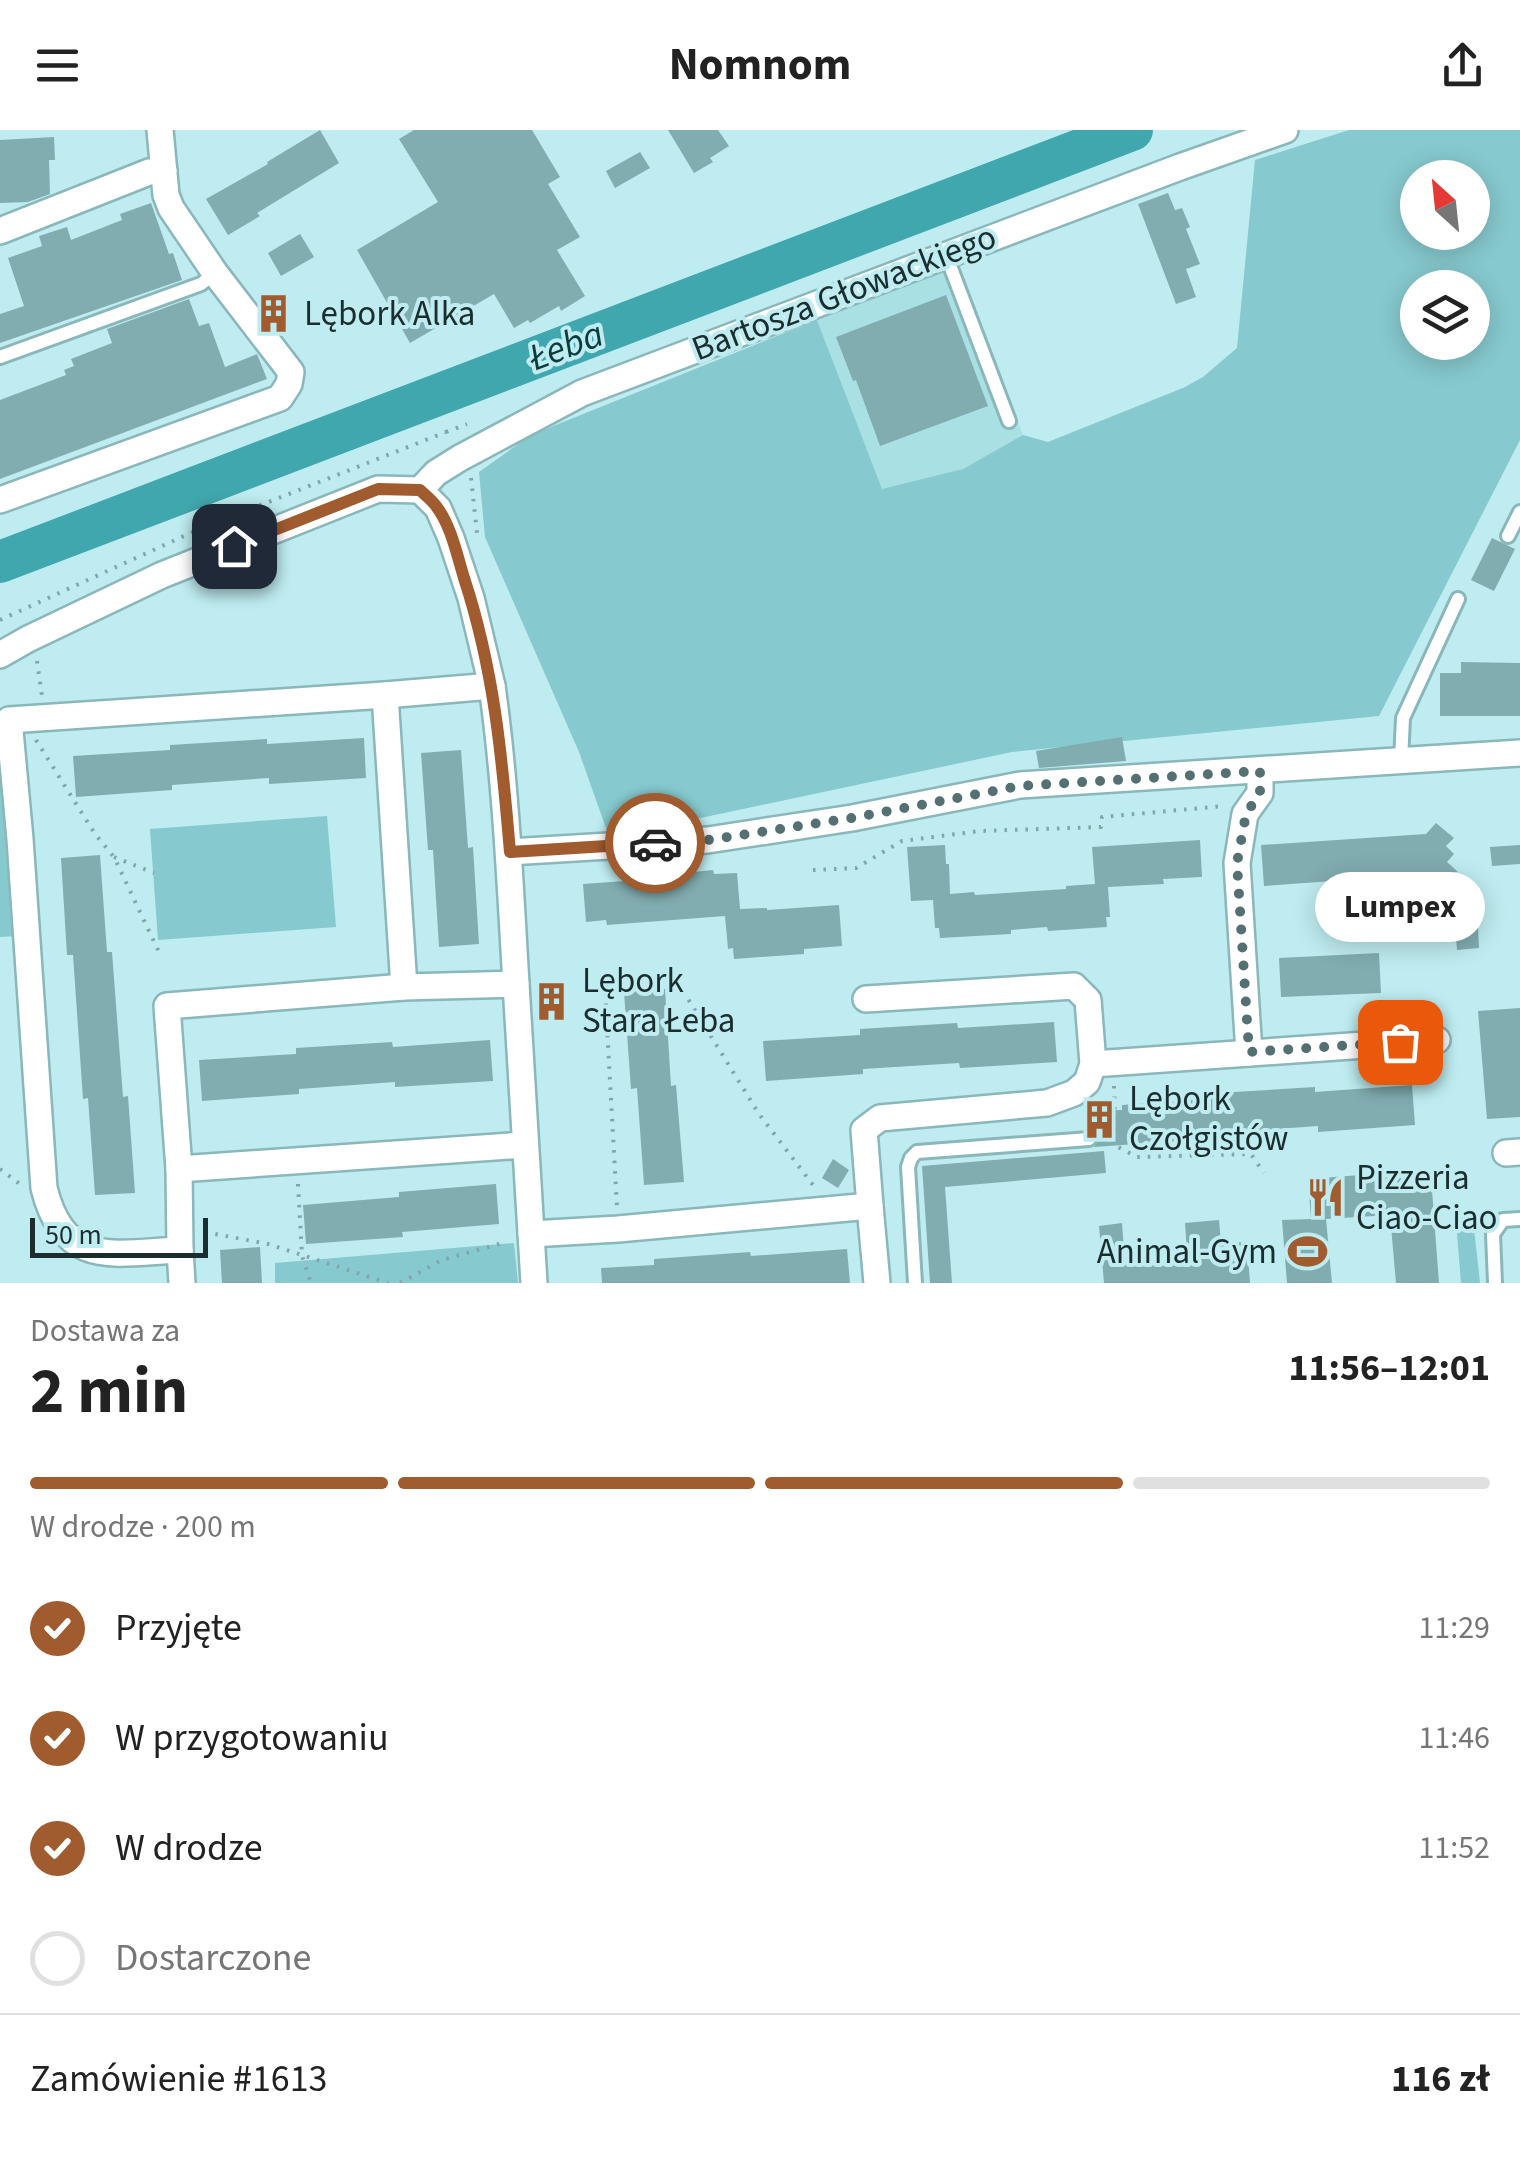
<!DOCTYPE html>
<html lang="pl">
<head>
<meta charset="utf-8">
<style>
  :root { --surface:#fff; --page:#f6f6f6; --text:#222; --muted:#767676; --line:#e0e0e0; --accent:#a05b2e }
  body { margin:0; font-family:"Source Sans 3",sans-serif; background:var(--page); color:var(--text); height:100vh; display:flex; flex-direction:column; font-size:38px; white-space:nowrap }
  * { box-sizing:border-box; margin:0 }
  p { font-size:32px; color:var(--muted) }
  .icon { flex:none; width:55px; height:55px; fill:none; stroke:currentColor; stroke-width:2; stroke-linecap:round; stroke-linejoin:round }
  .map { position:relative; height:1153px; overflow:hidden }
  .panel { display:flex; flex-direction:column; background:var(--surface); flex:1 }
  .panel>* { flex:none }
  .needle { width:65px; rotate:333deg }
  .buttons { position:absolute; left:1400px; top:30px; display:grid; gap:20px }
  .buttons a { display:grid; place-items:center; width:90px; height:90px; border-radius:50%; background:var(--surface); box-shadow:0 5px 25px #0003; font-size:50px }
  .scale { position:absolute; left:30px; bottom:25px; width:178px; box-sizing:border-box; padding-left:10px; border:5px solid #1b2d2e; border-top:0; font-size:28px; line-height:35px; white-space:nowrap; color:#1b2d2e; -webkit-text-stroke:8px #beecf0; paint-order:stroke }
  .pin { position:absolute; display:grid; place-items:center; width:85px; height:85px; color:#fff; margin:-42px; border-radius:20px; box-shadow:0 5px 15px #0006 }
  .courier { position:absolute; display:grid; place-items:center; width:100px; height:100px; margin:-50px; border:8px solid #a05b2e; border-radius:50%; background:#fff; color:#222; box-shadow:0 2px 12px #0007 }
  .bubble { position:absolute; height:70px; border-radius:35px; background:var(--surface); box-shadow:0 5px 25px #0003; font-size:32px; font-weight:700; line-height:70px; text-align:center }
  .head em { font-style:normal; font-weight:700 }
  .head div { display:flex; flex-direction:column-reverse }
  .head { display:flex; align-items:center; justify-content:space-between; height:170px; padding:0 30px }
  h1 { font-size:65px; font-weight:700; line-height:75px }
  .bar { display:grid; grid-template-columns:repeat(4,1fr); gap:15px 10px; align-content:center; height:120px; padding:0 30px }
  .bar i { height:12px; border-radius:8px; background:var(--line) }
  .bar .current { background:var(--accent) }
  .bar p { grid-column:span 4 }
  .line { display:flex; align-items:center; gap:25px; padding:0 30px; border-top:2px solid var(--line) }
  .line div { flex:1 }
  ol { padding:0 30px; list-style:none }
  li { display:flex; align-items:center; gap:30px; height:110px }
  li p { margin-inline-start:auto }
  li .icon { padding:10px; border-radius:50%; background:var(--accent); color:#fff; stroke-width:4 }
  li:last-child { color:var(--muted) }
  li i { width:55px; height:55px; border:5px solid var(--line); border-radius:50% }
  header { display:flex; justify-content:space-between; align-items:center; height:130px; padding:0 30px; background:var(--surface); font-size:45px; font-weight:700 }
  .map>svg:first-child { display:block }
  .built { fill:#a9e0e4 }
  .green { fill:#86c9ce; fill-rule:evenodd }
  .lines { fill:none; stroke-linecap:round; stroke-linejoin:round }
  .river { stroke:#41a7ae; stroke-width:42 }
  .building { fill:#81adb0 }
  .service-casing { stroke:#8ab7ba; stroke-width:18 }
  .minor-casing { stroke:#8ab7ba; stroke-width:30 }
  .path { stroke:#81a5a8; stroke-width:4; stroke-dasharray:2.5 8; stroke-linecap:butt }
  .service { stroke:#fff; stroke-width:12 }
  .minor { stroke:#fff; stroke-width:25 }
  .done { stroke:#547072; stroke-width:10; stroke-dasharray:0 18 }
  .route { stroke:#a05b2e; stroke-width:12 }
  .labels { text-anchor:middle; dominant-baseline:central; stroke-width:8; stroke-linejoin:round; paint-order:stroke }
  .street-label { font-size:35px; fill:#1b2d2e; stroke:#beecf0 }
  .poi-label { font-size:35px; fill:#1b2d2e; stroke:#beecf0; text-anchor:start }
  .water-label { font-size:38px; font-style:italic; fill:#0a3b3e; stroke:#beecf0 }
</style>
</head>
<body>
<header><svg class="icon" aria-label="menu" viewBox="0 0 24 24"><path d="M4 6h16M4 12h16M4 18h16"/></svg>Nomnom<svg class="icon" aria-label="share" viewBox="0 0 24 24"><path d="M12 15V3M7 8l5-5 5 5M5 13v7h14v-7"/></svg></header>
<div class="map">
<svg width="1520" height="1153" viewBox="0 0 1520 1153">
  <rect width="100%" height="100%" fill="#beecf0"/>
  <polygon class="built" points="959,135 1023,305 963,339 882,360 817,190"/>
  <g class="green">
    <path d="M1349,0H1520V310L1379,586L1012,622L630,703L607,701L579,622L485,407L479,342L531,305L817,190L882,359L963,339L1023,305L1048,312L1183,258L1203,247L1237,218L1255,30ZM1418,48H1472V102H1418ZM1418,158H1472V212H1418Z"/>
    <polygon points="0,646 8,652 18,806 0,807"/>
    <polygon points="327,686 336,797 158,810 150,699"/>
    <polygon points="1456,1091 1474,1098 1480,1153 1461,1153"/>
    <polygon points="514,1113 518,1153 275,1153 275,1133"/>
  </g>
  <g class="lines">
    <polyline class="river" points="0,432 1132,0"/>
  </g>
  <g class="building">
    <polygon points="320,0 339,33 257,83 260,86 228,105 206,69 268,34 267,32"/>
    <polygon points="414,0 532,0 560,47 548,54 580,107 557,120 585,166 561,181 559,176 530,193 528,190 514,198 494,164 410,213 357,120 438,72 399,9"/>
    <polygon points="668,0 718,0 729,16 710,28 713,32 694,43"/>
    <polygon points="54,7 55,30 49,30 50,64 28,72 0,73 0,10"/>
    <polygon points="640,22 650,38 615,58 606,41"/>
    <polygon points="1168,63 1175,80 1182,78 1190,97 1186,99 1200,134 1186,139 1196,167 1176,174 1138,74"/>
    <polygon points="151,73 169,124 173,123 182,150 0,213 0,184 24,176 8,128 42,116 39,106 67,97 71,110 122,90 120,84"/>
    <polygon points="300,104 314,127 281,146 268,123"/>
    <polygon points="946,165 988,276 880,316 856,250 853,251 836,207"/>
    <polygon points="189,169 199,196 209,193 225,237 257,224 267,249 0,349 0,270 66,245 64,240 74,236 71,229 112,213 107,199"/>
    <polygon points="275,170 287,189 276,196 262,178"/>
    <polygon points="1492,408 1515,419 1494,461 1471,450"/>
    <polygon points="1461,532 1520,533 1520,586 1440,586 1440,543 1461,543"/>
    <polygon points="1122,607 1126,631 1039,638 1036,621"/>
    <polygon points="364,608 366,648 269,654 269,648 172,655 172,660 76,667 73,626 170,620 170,615 267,609 267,614"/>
    <polygon points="461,620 468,718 473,717 479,814 439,817 433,720 428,720 421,623"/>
    <polygon points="1436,693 1454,708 1446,716 1454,724 1447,732 1458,742 1264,756 1261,715 1426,704"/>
    <polygon points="1200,710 1202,747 1163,749 1164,754 1108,757 1110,787 1106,787 1107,797 1048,801 1047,797 1011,800 1011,804 940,808 939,798 935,798 933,770 911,771 907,717 945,715 946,734 949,734 950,764 974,762 975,765 1066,759 1066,756 1095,754 1092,717"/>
    <polygon points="1520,715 1520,734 1492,736 1490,717"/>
    <polygon points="100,725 107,822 112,822 123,967 128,966 135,1063 95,1065 88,968 83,969 73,825 67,825 61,728"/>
    <polygon points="713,740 714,744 737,743 740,779 767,778 767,780 839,775 842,816 804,819 804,824 734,829 733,818 728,819 725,786 607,795 606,790 586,792 583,754 654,749 654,746"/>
    <polygon points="1478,797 1479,818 1457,820 1455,798"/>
    <polygon points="1379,823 1381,863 1281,867 1279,828"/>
    <polygon points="665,859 671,956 676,955 684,1052 644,1055 637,958 631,959 624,862"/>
    <polygon points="562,860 564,880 543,882 541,861"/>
    <polygon points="1520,878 1520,987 1487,989 1478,881"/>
    <polygon points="1054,892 1057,932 960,938 959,933 863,939 863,944 766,951 763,911 860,905 860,899 957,893 958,898"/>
    <polygon points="490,910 493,951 395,957 395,952 299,959 299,964 202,971 199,930 296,924 296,918 392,912 393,917"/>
    <polygon points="1412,955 1415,995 1318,1002 1318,996 1221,1003 1221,1008 1094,1017 1099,1007 1097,1003 1090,999 1090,981 1122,980 1122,975 1218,968 1218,963 1315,957 1315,962"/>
    <polygon points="1104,1021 1106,1043 945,1057 952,1153 930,1153 922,1036"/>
    <polygon points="833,1029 849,1040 838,1058 822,1048"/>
    <polygon points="1387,1043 1388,1049 1431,1046 1439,1153 1396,1153 1390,1085 1326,1089 1332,1153 1287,1153 1282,1090 1311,1089 1308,1049"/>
    <polygon points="496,1054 499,1094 402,1102 403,1107 306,1114 303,1075 399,1067 399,1062"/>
    <polygon points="1219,1090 1221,1114 1247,1112 1250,1153 1104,1153 1099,1096 1122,1093 1124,1120 1129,1120 1130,1127 1187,1123 1185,1093"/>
    <polygon points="260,1117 262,1153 222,1153 220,1120"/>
    <polygon points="847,1119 850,1153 602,1153 601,1138 654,1135 654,1129 750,1122 751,1126"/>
  </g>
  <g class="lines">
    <defs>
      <g id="service">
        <polyline points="946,125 1009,291"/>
        <polyline points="0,227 201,154 215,143"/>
        <polyline points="1508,406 1520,382"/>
        <polyline points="1401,631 1403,588 1458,469"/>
        <polyline points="915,1153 908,1037 911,1028 917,1022 1089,1009"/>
        <polyline points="1495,1153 1493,1104 1503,1090 1520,1089"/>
      </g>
      <g id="minor">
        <polyline points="0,101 149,42 164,41"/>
        <path d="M420,360L438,378L451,408L471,468L492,556L385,565L9,590L20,709L44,1058C64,1139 114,1123 180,1120L179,1039L167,876L404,857L516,854L534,1153"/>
        <polyline points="0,370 280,268 289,254 291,242 215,143 171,78 166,65 160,0"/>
        <polyline points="0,525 28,509 162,445 378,359 420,360 436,343 460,328 582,263 1180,37 1285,0"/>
        <path d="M492,556C506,655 510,754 516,854"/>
        <polyline points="385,565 404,857"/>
        <polyline points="509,722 708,710 852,688 1020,655 1520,623"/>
        <polyline points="1249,923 1237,733 1245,684 1260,663 1260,641"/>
        <polyline points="1093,934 1437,910"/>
        <polyline points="1506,1023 1520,1022"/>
        <polyline points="179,1039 524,1015"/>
        <polyline points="870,1076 877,1153"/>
        <polyline points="531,1104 618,1099 870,1076 864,1000 880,988 1047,973 1074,963 1087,952 1093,934 1088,870 1074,856 866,869"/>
        <polyline points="180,1120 182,1153"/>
      </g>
    </defs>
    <use href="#service" class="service-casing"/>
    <use href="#minor" class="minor-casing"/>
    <g class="path">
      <polyline points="446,302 467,294"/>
      <polyline points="471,348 477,403"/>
      <polyline points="0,490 195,401 446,302 447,305"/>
      <polyline points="37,531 42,566"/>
      <polyline points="36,610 95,704 114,727 159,822"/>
      <polyline points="114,727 154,743"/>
      <polyline points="813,740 856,738 902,711 980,701 1101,697 1102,687 1224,676"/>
      <polyline points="604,842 617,1077"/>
      <polyline points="672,843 759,984 813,1055 818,1055"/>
      <polyline points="1114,956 1116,1016 1137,1027 1251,1024 1264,1043"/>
      <polyline points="0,1039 20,1054"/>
      <polyline points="298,1054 302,1126 311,1153"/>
      <polyline points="205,1102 268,1114 388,1153"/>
      <polyline points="400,1153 442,1130 506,1112"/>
    </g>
    <use href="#service" class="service"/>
    <use href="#minor" class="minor"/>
  </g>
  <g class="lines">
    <polyline class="done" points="655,713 708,710 852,688 1020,656 1260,641 1260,663 1246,684 1237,733 1249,922 1400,912"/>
    <path class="route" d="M234,416L378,359L420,360C425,365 432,370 436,376C451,395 457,425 464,448C494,539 502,627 510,722L655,713"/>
  </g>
  <defs>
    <symbol id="building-bare" viewBox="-9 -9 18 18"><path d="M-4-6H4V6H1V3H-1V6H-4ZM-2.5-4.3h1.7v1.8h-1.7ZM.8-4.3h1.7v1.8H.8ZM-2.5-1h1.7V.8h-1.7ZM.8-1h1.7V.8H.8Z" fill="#a05b2e" stroke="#beecf0" stroke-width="2.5" paint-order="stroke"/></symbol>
    <symbol id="restaurant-bare" viewBox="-9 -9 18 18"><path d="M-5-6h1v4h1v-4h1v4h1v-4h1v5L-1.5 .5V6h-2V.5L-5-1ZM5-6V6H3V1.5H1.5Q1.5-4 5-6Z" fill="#a05b2e" stroke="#beecf0" stroke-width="2.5" paint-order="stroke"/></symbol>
    <symbol id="stadium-bare" viewBox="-9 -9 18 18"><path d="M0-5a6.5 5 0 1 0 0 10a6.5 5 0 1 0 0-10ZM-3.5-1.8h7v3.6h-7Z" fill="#a05b2e" stroke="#beecf0" stroke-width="2.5" paint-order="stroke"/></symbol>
  </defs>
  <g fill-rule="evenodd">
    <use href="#building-bare" x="246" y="156" width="55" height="55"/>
    <use href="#building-bare" x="524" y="844" width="55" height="55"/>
    <use href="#building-bare" x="1072" y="962" width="55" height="55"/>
    <use href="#restaurant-bare" x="1298" y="1040" width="55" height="55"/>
    <use href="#stadium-bare" x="1280" y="1094" width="55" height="55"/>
  </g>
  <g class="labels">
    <g class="street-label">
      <text transform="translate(844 163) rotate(-21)">Bartosza Głowackiego</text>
    </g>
    <g class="poi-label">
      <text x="304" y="184">Lębork Alka</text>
      <text x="582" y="851">Lębork<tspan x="582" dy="40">Stara Łeba</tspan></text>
      <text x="1129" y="969">Lębork<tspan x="1129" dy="40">Czołgistów</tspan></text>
      <text x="1356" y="1048">Pizzeria<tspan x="1356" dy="40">Ciao-Ciao</tspan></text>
      <text x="1277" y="1122" text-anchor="end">Animal-Gym</text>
    </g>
    <g class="water-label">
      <text transform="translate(566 216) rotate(-21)">Łeba</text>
    </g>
  </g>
</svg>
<div class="buttons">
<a><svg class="needle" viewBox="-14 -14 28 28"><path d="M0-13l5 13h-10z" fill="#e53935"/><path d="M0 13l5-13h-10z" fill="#767676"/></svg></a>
<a><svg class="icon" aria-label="layers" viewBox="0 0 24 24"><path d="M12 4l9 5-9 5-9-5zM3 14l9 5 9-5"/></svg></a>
</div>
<div class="scale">50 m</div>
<div class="pin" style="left:1400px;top:912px;background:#ea580c"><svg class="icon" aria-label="bag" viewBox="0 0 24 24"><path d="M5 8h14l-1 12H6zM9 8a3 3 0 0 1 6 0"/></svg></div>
<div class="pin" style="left:234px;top:416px;background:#1f2937"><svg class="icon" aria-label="home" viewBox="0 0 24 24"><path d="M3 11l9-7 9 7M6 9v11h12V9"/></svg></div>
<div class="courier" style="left:655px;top:713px"><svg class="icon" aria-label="car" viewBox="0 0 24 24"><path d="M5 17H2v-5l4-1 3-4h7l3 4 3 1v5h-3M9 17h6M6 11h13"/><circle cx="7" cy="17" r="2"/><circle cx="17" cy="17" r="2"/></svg></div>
<div class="bubble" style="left:1315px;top:742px;width:170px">Lumpex</div>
</div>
<section class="panel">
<div class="head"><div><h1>2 min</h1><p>Dostawa za</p></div><em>11:56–12:01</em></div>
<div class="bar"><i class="current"></i><i class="current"></i><i class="current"></i><i></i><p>W drodze · 200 m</p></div>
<ol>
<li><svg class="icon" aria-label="check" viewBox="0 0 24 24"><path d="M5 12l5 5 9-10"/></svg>Przyjęte<p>11:29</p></li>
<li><svg class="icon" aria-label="check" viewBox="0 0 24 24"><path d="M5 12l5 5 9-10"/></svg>W przygotowaniu<p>11:46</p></li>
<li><svg class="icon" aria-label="check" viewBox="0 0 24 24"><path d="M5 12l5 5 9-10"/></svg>W drodze<p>11:52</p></li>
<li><i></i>Dostarczone</li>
</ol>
<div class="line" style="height:130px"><div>Zamówienie #1613</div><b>116 zł</b></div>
</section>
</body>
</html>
